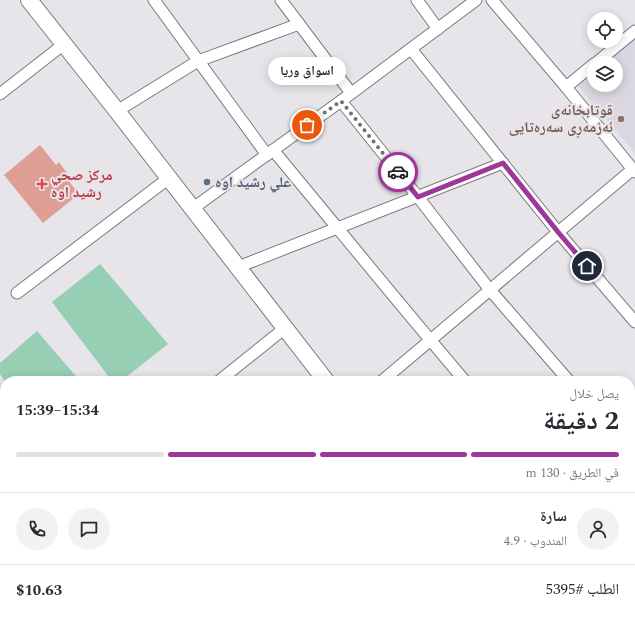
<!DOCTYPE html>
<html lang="ar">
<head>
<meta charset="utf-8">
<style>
  :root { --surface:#fff; --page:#f2f2f3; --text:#2b2b33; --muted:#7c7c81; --line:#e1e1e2; --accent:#9e379a }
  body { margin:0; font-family:Spectral,"Noto Naskh Arabic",serif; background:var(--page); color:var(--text); direction:rtl; height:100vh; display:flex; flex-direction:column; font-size:15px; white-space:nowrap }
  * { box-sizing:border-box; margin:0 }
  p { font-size:13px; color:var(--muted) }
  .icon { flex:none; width:22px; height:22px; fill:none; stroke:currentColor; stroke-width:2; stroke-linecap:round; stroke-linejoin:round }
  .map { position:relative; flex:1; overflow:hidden; direction:ltr }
  .side { position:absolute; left:0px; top:376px; width:635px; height:248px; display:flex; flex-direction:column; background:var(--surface); border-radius:16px 16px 0 0; box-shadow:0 2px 10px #0003; direction:rtl }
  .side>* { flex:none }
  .tools { position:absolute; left:587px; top:12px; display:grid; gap:8px }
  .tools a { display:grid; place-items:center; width:36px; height:36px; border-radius:50%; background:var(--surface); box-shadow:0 2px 10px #0003; font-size:20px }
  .pin { position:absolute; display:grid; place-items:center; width:34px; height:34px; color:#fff; margin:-17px; border:2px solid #fff; border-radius:50%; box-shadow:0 1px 4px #0007 }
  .courier { position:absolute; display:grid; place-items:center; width:40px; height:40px; margin:-20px; border:3px solid #9e379a; border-radius:50%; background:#fff; color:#222; box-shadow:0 1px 5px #0007 }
  .bubble { position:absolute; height:28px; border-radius:14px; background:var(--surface); box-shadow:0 2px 10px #0003; font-size:13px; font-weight:700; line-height:28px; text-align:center; direction:rtl }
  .overview em { font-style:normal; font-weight:700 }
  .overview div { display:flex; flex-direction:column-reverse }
  .overview { display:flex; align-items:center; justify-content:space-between; height:68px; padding:0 16px }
  h1 { font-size:26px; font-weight:700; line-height:30px }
  .bar { display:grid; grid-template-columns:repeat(4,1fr); gap:6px 4px; align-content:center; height:48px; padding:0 16px }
  .bar i { height:5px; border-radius:3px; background:var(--line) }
  .bar .selected { background:var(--accent) }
  .bar p { grid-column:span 4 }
  .line { display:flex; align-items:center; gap:10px; padding:0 16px; border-top:1px solid var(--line) }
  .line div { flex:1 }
  .round { display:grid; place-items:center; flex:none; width:42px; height:42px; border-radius:21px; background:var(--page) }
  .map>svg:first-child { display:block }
  .built { fill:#dbd7e0 }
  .green { fill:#96cfb3 }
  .building { fill:#df9e93 }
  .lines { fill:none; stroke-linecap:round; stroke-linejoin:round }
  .street-casing { stroke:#7a797c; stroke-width:13 }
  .secondary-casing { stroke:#7a797c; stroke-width:18 }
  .street { stroke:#fff; stroke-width:11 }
  .secondary { stroke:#fff; stroke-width:16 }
  .done { stroke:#706f71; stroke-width:4; stroke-dasharray:0 7.2 }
  .route { stroke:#9e379a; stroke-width:5 }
  .education-dot { fill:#8d6e63; stroke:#e7e5e9; stroke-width:1.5 }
  .service-dot { fill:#5c6f8a; stroke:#e7e5e9; stroke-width:1.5 }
  .health-dot { fill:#e0444e; stroke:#e7e5e9; stroke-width:1.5 }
  .labels { text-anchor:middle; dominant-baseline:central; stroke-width:4; stroke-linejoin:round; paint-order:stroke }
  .education-label { font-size:15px; font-weight:bold; fill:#785e54; stroke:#e7e5e9; text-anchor:end }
  .health-label { font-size:15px; font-weight:bold; fill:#be3a42; stroke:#e7e5e9; text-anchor:start }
  .service-label { font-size:15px; font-weight:bold; fill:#4e5e75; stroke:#e7e5e9; text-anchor:start }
</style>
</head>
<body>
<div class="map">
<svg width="635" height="624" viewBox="0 0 635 624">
  <rect width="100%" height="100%" fill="#e7e5e9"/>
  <g class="built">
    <polygon points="635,40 635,153 577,85 594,72 594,85 616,85 616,63 606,63"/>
    <polygon points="5,578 5,619 224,619 218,624 0,624 0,582"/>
  </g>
  <g class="green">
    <polygon points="100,264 168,344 121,381 112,381 52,302"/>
    <polygon points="37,331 80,381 5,381 0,374 0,363"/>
  </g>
  <g class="building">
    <polygon points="40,145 56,165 59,162 67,173 64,175 79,194 43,223 4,175"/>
    <polygon points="5,587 5,613 0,617 0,591"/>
    <polygon points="43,619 61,619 65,624 41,624 39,622"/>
    <polygon points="70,619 83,619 87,623 92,619 119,619 113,624 74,624"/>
    <polygon points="126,619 156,619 150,624 126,624 128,622"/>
  </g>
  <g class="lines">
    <defs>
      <g id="street">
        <polyline points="154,0 267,155"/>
        <polyline points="281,0 351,93"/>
        <polyline points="417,0 438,29"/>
        <polyline points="492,0 566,87 635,172"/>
        <polyline points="411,49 558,232 635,322"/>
        <polyline points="596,63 635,31"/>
        <polyline points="566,87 594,64"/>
        <polyline points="0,94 64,44"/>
        <polyline points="341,101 418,197 490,290 569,381"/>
        <polyline points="117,111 198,61 299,24"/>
        <path d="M273,150C337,227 400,305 465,381"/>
        <polyline points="192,209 341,101 476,0"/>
        <polyline points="238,267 503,163"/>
        <polyline points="17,293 169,178"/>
        <polyline points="219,381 285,328"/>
        <polyline points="382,381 633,169"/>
        <polyline points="630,429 635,425"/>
        <polyline points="630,464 635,470"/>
        <polyline points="0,556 5,552"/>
        <polyline points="630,577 635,583"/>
        <polyline points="239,624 245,619"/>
        <polyline points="393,624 399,619"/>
      </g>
      <g id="secondary">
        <polyline points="29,0 117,111 326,381"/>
        <polyline points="524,619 529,624"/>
      </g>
    </defs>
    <use href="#street" class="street-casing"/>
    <use href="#secondary" class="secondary-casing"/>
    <use href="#street" class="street"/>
    <use href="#secondary" class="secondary"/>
  </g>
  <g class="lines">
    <polyline class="done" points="307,125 341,101 398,172"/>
    <polyline class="route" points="398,172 418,197 503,163 558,232 587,266"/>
  </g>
  <circle class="education-dot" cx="621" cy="119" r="4"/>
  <circle class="service-dot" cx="207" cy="182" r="4"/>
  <path class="health-dot" d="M40 178h4v4h4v4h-4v4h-4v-4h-4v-4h4z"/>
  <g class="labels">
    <g class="education-label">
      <text x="613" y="110">قوتابخانەی<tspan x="613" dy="17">ئەزمەڕی سەرەتایی</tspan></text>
    </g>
    <g class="health-label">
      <text x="51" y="175">مركز صحي<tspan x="51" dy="17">رشيد اوه</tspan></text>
    </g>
    <g class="service-label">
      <text x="215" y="182">علي رشيد اوه</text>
    </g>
  </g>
</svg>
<div class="tools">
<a><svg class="icon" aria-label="locate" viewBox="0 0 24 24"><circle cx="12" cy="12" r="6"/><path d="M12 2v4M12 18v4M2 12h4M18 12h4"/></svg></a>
<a><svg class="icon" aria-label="layers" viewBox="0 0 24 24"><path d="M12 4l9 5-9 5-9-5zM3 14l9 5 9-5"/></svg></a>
</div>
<div class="pin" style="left:307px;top:125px;background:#ea580c"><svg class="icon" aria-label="bag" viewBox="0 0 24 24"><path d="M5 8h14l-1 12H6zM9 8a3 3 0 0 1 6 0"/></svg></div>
<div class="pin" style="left:587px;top:266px;background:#1f2937"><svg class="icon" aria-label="home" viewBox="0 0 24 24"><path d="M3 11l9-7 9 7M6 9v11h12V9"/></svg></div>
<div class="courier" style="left:398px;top:172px"><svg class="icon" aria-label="car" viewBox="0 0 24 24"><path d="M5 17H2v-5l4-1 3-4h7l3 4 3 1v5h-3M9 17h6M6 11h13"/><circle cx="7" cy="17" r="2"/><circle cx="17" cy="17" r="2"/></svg></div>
<div class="bubble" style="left:268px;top:57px;width:78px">اسواق وريا</div>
<section class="side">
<div class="overview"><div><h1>2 دقيقة</h1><p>يصل خلال</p></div><em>15:34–15:39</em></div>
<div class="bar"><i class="selected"></i><i class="selected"></i><i class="selected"></i><i></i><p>في الطريق · 130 m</p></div>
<div class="line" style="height:72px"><a class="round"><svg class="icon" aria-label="person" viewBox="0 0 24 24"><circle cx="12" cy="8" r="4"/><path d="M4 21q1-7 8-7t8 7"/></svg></a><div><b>سارة</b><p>المندوب · 4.9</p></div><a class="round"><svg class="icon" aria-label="chat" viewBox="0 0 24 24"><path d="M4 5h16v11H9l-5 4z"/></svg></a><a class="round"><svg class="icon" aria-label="phone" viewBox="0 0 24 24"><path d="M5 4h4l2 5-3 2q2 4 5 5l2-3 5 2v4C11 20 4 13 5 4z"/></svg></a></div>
<div class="line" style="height:52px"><div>الطلب #5395</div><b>$10.63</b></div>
</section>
</div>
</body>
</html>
